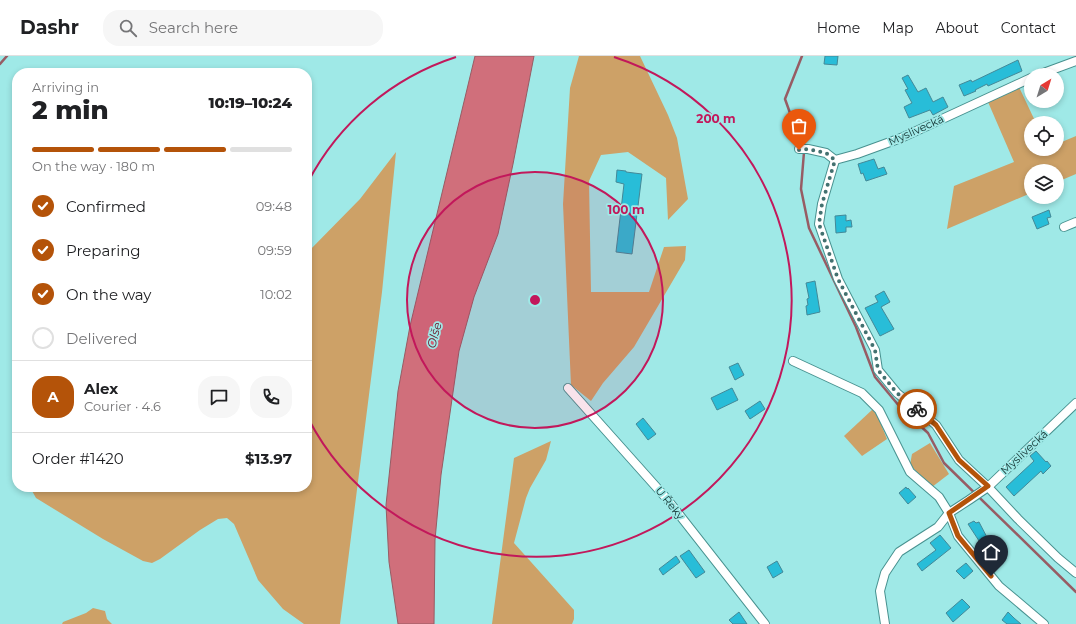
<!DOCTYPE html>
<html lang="en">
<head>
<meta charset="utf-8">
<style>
  :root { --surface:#fff; --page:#f6f6f6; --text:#202124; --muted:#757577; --line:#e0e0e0; --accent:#b45309 }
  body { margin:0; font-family:Montserrat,sans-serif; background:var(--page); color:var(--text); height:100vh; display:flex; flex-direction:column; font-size:15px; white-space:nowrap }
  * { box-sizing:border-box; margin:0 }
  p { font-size:13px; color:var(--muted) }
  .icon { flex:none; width:22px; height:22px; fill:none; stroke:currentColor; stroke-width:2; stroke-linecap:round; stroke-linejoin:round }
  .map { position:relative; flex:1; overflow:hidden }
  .panel { position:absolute; left:12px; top:12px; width:300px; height:424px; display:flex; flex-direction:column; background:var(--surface); border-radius:16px; box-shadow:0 2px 6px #0003 }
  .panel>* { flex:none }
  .needle { width:26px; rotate:38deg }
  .tools { position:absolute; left:1024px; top:12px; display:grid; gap:8px }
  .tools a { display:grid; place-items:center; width:40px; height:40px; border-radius:50%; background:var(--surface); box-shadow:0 2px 6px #0003; font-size:20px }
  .pin { position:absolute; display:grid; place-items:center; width:34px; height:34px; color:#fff; margin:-41px -17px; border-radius:50% 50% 50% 0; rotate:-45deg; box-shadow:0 0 4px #0007 }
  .pin .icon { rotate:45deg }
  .courier { position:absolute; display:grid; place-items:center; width:40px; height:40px; margin:-20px; border:3px solid #b45309; border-radius:50%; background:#fff; color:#222; box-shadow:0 1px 5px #0007 }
  .overview em { font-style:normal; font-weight:800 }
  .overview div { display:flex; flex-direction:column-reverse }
  .overview { display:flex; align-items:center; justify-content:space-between; height:68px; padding:0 20px }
  h1 { font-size:26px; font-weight:800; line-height:30px }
  .bar { display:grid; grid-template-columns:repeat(4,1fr); gap:6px 4px; align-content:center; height:48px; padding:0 20px }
  .bar i { height:5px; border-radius:3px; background:var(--line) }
  .bar .selected { background:var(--accent) }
  .bar p { grid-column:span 4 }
  .line { display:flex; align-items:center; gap:10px; padding:0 20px; border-top:1px solid var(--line) }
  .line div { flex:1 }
  .round { display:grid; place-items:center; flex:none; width:42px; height:42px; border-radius:16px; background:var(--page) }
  ol { padding:0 20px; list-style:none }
  li { display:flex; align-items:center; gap:12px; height:44px }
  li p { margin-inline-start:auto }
  li .icon { padding:4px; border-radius:50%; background:var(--accent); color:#fff; stroke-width:4 }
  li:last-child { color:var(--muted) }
  li i { width:22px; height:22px; border:2px solid var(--line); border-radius:50% }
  header { display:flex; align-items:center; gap:24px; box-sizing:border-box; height:56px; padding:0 20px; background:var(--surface); border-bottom:1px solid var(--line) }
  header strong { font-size:19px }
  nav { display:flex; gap:22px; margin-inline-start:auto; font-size:14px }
  .search { width:280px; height:36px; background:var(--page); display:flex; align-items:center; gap:10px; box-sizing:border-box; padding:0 14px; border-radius:16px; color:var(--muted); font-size:15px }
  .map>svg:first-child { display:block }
  .green { fill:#cda167 }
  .water { fill:#d06f7b; stroke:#975c64 }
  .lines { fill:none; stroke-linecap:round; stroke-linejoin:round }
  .stream { stroke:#975c64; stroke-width:2.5 }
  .building { fill:#28bdd8; stroke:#438998 }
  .street-casing { stroke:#489290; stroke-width:10 }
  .street { stroke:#fff; stroke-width:8 }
  .done { stroke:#437170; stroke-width:4; stroke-dasharray:0 7.2 }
  .route { stroke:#b45309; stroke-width:5 }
  .ring { fill:none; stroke:#c2185b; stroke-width:2 }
  .labels { text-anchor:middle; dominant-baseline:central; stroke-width:3.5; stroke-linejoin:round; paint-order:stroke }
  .street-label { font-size:11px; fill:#123130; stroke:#9fe9e7 }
  .water-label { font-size:12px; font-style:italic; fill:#6a1226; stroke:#9fe9e7 }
  .centre { fill:#c2185b; stroke:#9fe9e7; stroke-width:2 }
  .ring-label { font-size:12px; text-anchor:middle; font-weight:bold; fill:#c2185b; stroke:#9fe9e7; stroke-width:3.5; stroke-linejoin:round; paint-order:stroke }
</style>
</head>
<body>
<header>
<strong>Dashr</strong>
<div class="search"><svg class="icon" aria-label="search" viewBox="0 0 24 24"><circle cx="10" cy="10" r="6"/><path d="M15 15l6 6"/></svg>Search here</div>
<nav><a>Home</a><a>Map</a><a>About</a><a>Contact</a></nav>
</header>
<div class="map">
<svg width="1076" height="568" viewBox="0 0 1076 568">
  <rect width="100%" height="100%" fill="#9fe9e7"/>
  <g class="green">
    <polygon points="579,0 640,0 668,59 677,82 688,143 668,164 666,122 628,96 601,99 589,125 591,236 649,236 664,191 686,190 685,204 634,291 603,327 591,345 571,329 563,148 570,32"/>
    <polygon points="1019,31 1036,67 1031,67 1031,93 1057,93 1057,88 1076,80 1076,118 1057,126 1057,115 1031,115 1031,137 947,173 954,130 1014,106 988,46"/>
    <polygon points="396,96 382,236 340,568 304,568 283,553 258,524 234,468 227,462 218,463 200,474 160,503 152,507 143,505 103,483 36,442 31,433 31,431 307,431 307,197 360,143"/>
    <polygon points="873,353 878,361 887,383 862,400 844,380"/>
    <polygon points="551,385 546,404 530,432 526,442 514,487 574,554 574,563 572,568 492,568 514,402"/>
    <polygon points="930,387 949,418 932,431 910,409 912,398"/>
    <polygon points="93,552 105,555 107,563 112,568 62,568 63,566 86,557"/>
  </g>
  <polygon class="water" points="475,0 534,0 513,108 498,178 474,241 459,295 441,419 435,484 434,568 398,568 389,506 386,449 398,335 410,270"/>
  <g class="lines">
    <g class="stream">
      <polyline points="802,0 785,43 804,96 801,133 809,172 856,271 875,321 900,351 928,377 944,407 1076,536"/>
      <polyline points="0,8 7,0"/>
    </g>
  </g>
  <g class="building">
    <polygon points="825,0 838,0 837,9 824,8"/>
    <polygon points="1018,4 1022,15 988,30 987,28 975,34 976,35 964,40 959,29 971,24 972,26"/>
    <polygon points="908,19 918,36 926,32 933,46 943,41 948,51 933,59 930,54 909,62 904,51 912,47 905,34 908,33 902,22"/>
    <polygon points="874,103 878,113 884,111 887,118 866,125 863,117 861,118 858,108"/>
    <polygon points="617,114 626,115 626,116 642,118 632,198 616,196 624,128 616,126"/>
    <polygon points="1049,154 1051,161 1047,162 1049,168 1037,173 1032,161"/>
    <polygon points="846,159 846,165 851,164 852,171 846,171 846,176 836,177 835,160"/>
    <polygon points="815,225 820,256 807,259 806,250 808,249 807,243 809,242 806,227"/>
    <polygon points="884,235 890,246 881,251 894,273 880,280 865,252 878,246 875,240"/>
    <polygon points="738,307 744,319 735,324 729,311"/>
    <polygon points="732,332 738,344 717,354 711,342"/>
    <polygon points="760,345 765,353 750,363 745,355"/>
    <polygon points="643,362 656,378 648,384 636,368"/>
    <polygon points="1036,395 1046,406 1047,405 1051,410 1043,418 1041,415 1014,440 1006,431 1034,405 1030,400"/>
    <polygon points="906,431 907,433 908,432 916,441 908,448 899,437"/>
    <polygon points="974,465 976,467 979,466 990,487 983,491 968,468"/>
    <polygon points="940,479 951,492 922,515 917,508 936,494 930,487"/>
    <polygon points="689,494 705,516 696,522 680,500"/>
    <polygon points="676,500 680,506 663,519 659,513"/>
    <polygon points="777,505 783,516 773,522 767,511"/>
    <polygon points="966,507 973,515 964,523 956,515"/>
    <polygon points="962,543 970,551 953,566 946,557"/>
    <polygon points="739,556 747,568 733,568 729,564"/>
    <polygon points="1008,556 1014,562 1021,568 1007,568 1002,564"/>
  </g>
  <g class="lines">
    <defs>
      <g id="street">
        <polyline points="1038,19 1076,5"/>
        <polyline points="799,93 808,93 826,97 835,104"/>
        <polyline points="835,104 822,148 819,168 838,223 875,294 878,314 897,337 936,369 959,404 988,431 1018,463 1058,502 1076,517"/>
        <polyline points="835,104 857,98 901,82 1031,22"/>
        <polyline points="1064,171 1076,166"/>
        <polyline points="793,305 862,337 879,354 910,416 939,441 949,457 958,480 999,530 1044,568"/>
        <polyline points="568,332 667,443 765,568"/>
        <polyline points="885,568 880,535 885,517 899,496 938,471 949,457 969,444 988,431 1076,347"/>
      </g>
    </defs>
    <use href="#street" class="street-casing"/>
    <use href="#street" class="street"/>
  </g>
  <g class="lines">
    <polyline class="done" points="799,94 808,93 826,97 835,104 822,148 819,168 838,223 875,294 878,314 897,337 917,353"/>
    <polyline class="route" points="917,353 936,369 959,404 988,430 949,457 958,480 991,520"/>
  </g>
  <circle cx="535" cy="244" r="128" fill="#c2185b" fill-opacity=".12"/>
  <g class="ring">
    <circle cx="535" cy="244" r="128"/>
    <path d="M308 126A256 256 0 0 1 456 1M614 1A256 256 0 1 1 308 362"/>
  </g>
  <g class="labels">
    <g class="street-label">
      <text transform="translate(916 74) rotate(-24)">Myslivecká</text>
      <text transform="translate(1024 396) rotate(-43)">Myslivecká</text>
      <text transform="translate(670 447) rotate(51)">U Řeky</text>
    </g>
    <g class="water-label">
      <text transform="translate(434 279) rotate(-75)">Olše</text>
    </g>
  </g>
  <circle cx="535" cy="244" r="6" class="centre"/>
  <g class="ring-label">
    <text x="716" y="67">200 m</text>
    <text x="626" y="158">100 m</text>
  </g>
</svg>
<div class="tools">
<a><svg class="needle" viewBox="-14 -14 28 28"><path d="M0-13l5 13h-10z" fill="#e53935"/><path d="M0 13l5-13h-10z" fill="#757577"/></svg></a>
<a><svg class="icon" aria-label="locate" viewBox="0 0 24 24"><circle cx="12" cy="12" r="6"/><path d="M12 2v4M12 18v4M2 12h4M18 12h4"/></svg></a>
<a><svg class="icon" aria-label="layers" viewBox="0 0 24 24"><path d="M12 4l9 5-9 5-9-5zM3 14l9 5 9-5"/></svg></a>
</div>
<div class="pin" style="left:799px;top:94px;background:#ea580c"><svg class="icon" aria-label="bag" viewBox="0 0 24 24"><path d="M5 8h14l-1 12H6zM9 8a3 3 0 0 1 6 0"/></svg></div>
<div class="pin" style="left:991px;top:520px;background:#1f2937"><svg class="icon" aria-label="home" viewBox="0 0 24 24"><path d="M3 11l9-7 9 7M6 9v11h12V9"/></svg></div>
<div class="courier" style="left:917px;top:353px"><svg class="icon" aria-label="bike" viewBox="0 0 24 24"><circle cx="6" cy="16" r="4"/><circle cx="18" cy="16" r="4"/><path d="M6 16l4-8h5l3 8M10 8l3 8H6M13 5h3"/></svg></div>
<section class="panel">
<div class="overview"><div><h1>2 min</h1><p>Arriving in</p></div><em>10:19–10:24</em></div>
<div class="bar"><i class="selected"></i><i class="selected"></i><i class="selected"></i><i></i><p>On the way · 180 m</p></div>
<ol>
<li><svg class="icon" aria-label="check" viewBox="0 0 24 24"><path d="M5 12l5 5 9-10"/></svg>Confirmed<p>09:48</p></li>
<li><svg class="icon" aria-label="check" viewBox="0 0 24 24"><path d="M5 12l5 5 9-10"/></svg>Preparing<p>09:59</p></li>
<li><svg class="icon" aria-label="check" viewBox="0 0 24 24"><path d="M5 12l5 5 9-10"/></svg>On the way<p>10:02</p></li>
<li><i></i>Delivered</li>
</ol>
<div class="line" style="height:72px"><b class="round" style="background:var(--accent);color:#fff">A</b><div><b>Alex</b><p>Courier · 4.6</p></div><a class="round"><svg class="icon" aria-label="chat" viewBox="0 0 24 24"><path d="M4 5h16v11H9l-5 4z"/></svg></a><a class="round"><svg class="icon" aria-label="phone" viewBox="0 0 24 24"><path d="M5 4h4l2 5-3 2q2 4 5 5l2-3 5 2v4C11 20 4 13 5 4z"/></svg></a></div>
<div class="line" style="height:52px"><div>Order #1420</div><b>$13.97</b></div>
</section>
</div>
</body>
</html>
